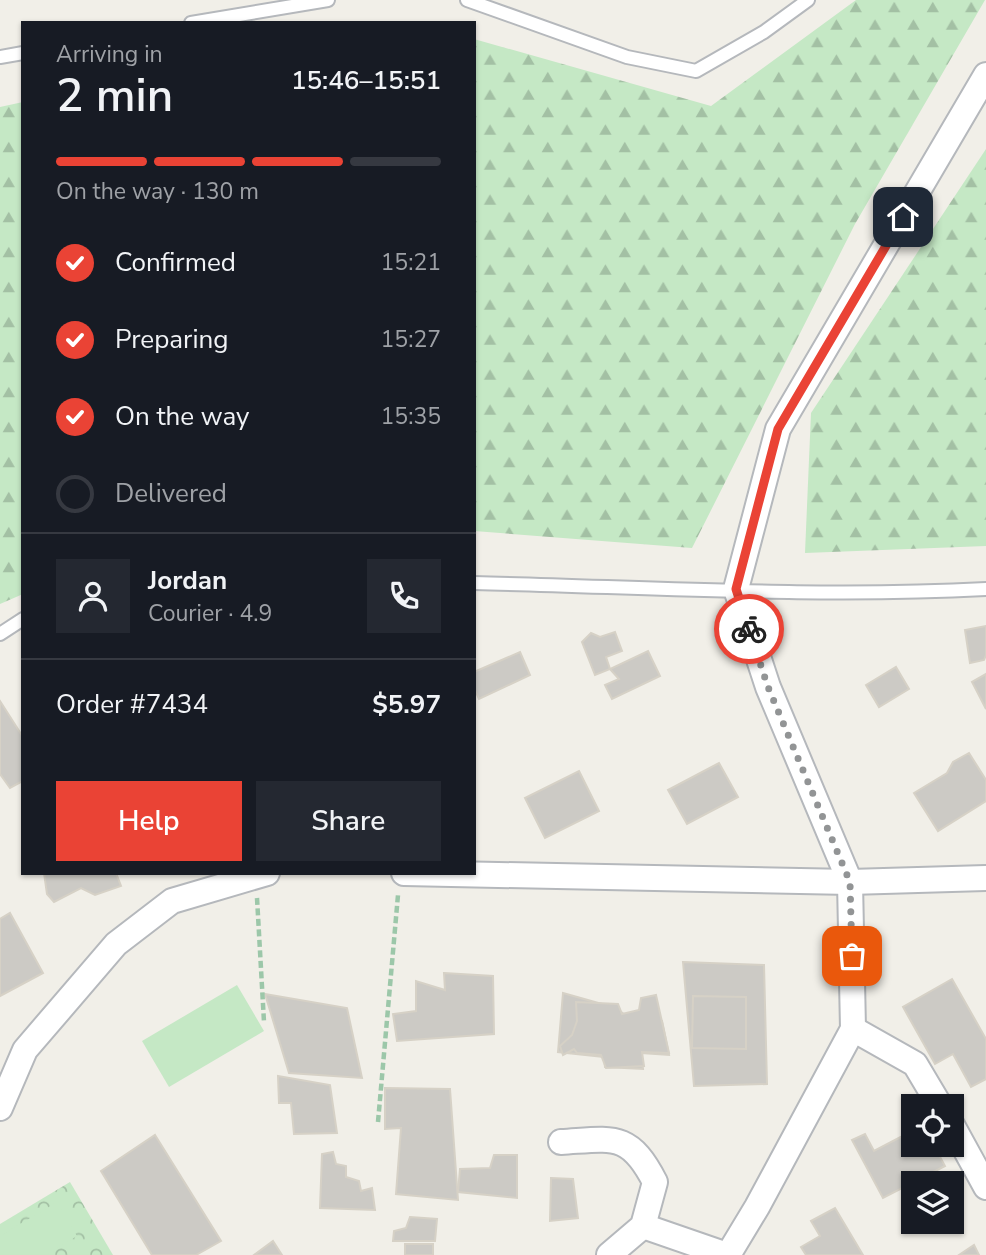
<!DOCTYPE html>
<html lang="en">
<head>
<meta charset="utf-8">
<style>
  :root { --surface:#171b24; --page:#242831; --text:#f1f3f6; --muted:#9ea1a6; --line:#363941; --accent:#ea4335 }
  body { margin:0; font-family:"Nunito Sans",sans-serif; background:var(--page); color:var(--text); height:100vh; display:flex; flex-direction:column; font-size:26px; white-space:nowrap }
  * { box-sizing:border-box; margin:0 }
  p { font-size:23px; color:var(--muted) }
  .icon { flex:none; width:38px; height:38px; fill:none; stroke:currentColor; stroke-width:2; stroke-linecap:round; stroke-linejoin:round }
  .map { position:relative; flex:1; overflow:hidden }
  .details { position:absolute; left:21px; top:21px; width:455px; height:854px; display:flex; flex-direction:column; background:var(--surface); border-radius:0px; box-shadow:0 2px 5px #0004 }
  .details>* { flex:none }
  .buttons { position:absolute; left:901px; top:1094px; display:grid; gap:14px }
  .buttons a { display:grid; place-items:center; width:63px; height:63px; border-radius:0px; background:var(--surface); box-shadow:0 2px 5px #0004; font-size:35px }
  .pin { position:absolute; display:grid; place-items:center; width:60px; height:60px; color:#fff; margin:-30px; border-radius:14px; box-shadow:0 4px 10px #0006 }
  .courier { position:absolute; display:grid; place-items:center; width:70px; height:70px; margin:-35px; border:5px solid #ea4335; border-radius:50%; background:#fff; color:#222; box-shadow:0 2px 9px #0007 }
  .headline em { font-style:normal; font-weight:600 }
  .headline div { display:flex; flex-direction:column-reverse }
  .headline { display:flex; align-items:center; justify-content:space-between; height:119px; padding:0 35px }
  h1 { font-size:46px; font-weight:600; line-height:52px }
  .bar { display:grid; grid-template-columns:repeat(4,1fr); gap:10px 7px; align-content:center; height:84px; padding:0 35px }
  .bar i { height:9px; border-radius:5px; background:var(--line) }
  .bar .current { background:var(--accent) }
  .bar p { grid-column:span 4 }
  .line { display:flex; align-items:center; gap:18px; padding:0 35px; border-top:2px solid var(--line) }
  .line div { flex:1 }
  .round { display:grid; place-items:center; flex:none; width:74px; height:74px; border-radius:0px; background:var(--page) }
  ol { padding:0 35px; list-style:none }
  li { display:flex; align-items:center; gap:21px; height:77px }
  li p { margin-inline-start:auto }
  li .icon { padding:7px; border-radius:50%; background:var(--accent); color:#fff; stroke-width:4 }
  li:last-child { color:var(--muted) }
  li i { width:38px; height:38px; border:4px solid var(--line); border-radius:50% }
  .primary-button { display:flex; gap:14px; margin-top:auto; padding:14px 35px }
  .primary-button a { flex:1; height:80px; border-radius:0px; background:var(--accent); color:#fff; font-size:28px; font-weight:600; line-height:80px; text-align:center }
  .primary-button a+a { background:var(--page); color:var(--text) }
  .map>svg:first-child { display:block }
  .forest { fill:url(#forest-firs) }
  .park { fill:url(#park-crowns) }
  .garden { fill:#c5e8c5 }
  .building { fill:#cccac5; stroke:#d6d1c6; stroke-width:2 }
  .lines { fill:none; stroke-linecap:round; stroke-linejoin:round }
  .lane-casing { stroke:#b5b8bc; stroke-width:16 }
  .street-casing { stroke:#b5b8bc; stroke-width:28 }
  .path { stroke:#9cc7a9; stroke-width:4.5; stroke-dasharray:7 3.5; stroke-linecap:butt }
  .lane { stroke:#fff; stroke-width:12 }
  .street { stroke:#fff; stroke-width:24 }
  .done { stroke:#929495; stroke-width:7; stroke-dasharray:0 12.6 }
  .route { stroke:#ea4335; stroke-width:9 }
</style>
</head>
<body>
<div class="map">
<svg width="986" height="1255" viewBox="0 0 986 1255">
  <defs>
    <pattern id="forest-firs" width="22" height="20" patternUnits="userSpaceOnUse" patternTransform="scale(1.75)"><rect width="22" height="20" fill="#c5e8c5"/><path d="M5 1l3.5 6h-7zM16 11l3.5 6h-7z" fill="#a3c0a4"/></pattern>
    <pattern id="park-crowns" width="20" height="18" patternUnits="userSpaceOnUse" patternTransform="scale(1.75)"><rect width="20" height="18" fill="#c5e8c5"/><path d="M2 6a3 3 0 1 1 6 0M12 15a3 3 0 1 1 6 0" fill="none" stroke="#a3c0a4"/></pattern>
  </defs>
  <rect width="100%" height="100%" fill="#f1efe8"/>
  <g class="forest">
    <polygon points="856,0 985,0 855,224 692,548 474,531 474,39 711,106"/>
    <polygon points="23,102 23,594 0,604 0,107"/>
    <polygon points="986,149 986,546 805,553 811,413"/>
  </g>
  <polygon class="park" points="70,1182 113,1255 0,1255 0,1224"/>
  <g class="garden">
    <polygon points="237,985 264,1031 169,1087 142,1041"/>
    <polygon points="57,1202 77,1236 45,1255 0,1255 0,1236"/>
  </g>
  <g class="building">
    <polygon points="986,626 986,655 984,660 970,663 965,630"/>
    <polygon points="615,632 622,651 606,657 610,669 595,675 582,642 591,633 600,637"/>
    <polygon points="648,651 660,676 612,699 605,685 619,679 610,669"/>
    <polygon points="520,652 530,675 479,699 474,688 474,672"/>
    <polygon points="896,667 909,689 879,707 866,685"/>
    <polygon points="986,674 986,709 972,682"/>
    <polygon points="0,701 23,737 23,781 10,788 0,774"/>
    <polygon points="969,753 986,780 986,801 938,831 914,793 947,773 953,762"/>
    <polygon points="719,763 738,797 687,824 668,790"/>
    <polygon points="579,771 599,811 545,838 525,798"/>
    <polygon points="44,873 116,873 121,886 95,895 81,888 54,902 47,894"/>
    <polygon points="10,913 43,973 0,996 0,919"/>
    <polygon points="683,962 764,965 767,1084 694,1086"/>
    <polygon points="444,973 493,976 494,1034 397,1041 393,1014 416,1011 416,981 445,990"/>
    <polygon points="952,979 986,1039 986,1079 971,1087 953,1054 935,1064 903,1007"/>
    <polygon points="563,993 616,1008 625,1015 662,1021 669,1055 641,1053 643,1069 605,1067 604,1057 558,1052"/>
    <polygon points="265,994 347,1008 362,1078 289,1073"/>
    <polygon points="656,995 669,1053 642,1052 644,1066 606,1068 601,1055 577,1053 574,1049 563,1055 560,1046 572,1035 577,1021 576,1002 618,1004 622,1014 639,1010 641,998"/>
    <polygon points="693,996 746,997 746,1049 692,1048"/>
    <polygon points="278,1076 330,1085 337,1133 294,1134 291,1103 279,1103"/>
    <polygon points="385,1088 450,1089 458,1200 396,1194 401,1128 385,1129"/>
    <polygon points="914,1130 914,1144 933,1144 945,1166 883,1198 852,1140 865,1134 874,1151"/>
    <polygon points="155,1135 221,1241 196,1255 152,1255 101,1171"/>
    <polygon points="333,1152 336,1164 346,1166 346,1177 359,1181 361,1191 372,1188 375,1210 320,1208 322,1154"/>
    <polygon points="494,1155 517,1155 517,1198 458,1192 460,1169 490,1168"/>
    <polygon points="551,1178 573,1179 578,1218 550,1221"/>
    <polygon points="835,1208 863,1255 806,1255 801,1247 820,1236 811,1221"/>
    <polygon points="410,1217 437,1219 435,1241 393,1241 394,1231 406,1228"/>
    <polygon points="273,1241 282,1255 254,1255"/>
    <rect x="405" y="1244" width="28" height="11"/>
    <polygon points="974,1245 979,1255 959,1255"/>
  </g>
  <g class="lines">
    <defs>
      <g id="lane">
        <polyline points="467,0 627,57 696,71 764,32 808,0"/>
        <polyline points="191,23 328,0"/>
        <polyline points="0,57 23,53"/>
        <path d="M474,583C645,587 816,598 986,589"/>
        <polyline points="0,634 23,619"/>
      </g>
      <g id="street">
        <polyline points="404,873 850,882 986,878"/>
        <polyline points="853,1029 915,1064 940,1106"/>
        <polyline points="0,1108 25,1050 116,944 172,901 267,873"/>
        <polyline points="952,1125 986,1187"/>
        <path d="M561,1142C612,1139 629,1131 655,1182L643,1226L609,1255"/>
        <polyline points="643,1226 727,1255"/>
        <polyline points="728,1255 757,1207 853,1029 850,882 768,687 736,589 778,429 986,75"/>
      </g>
    </defs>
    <use href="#lane" class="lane-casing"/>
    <use href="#street" class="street-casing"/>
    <g class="path">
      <polyline points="257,898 264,1022"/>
      <polyline points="378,1122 398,895"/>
    </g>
    <use href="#lane" class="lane"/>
    <use href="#street" class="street"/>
  </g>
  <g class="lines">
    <polyline class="done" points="749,629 768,687 850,882 852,956"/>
    <polyline class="route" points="749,629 736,589 778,429 903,217"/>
  </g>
</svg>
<div class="buttons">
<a><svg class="icon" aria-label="locate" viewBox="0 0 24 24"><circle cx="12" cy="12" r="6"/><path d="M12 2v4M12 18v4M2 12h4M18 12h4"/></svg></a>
<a><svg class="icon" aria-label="layers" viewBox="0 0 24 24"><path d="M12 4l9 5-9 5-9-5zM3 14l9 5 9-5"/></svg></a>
</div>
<div class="pin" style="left:852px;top:956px;background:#ea580c"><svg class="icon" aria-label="bag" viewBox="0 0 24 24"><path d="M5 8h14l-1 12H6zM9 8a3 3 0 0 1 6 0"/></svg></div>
<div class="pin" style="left:903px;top:217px;background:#1f2937"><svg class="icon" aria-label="home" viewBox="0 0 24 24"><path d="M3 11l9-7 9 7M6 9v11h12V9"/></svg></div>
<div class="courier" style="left:749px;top:629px"><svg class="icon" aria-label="bike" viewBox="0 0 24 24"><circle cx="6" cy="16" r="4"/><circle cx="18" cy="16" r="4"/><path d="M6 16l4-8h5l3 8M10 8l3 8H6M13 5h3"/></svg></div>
<section class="details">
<div class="headline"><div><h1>2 min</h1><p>Arriving in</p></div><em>15:46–15:51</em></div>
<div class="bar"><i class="current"></i><i class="current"></i><i class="current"></i><i></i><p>On the way · 130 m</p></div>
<ol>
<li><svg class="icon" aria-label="check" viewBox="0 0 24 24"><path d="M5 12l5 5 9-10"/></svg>Confirmed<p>15:21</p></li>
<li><svg class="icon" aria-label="check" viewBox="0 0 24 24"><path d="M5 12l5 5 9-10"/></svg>Preparing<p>15:27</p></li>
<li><svg class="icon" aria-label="check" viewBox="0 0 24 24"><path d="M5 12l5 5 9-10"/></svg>On the way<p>15:35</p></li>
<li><i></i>Delivered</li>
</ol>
<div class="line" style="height:126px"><a class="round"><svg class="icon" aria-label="person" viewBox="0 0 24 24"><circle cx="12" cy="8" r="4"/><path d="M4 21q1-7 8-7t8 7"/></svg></a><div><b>Jordan</b><p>Courier · 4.9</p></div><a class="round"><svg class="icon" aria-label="phone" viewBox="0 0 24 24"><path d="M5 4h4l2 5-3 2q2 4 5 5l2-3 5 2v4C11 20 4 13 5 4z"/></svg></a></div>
<div class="line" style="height:91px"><div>Order #7434</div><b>$5.97</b></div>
<div class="primary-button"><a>Help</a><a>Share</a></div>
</section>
</div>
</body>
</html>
